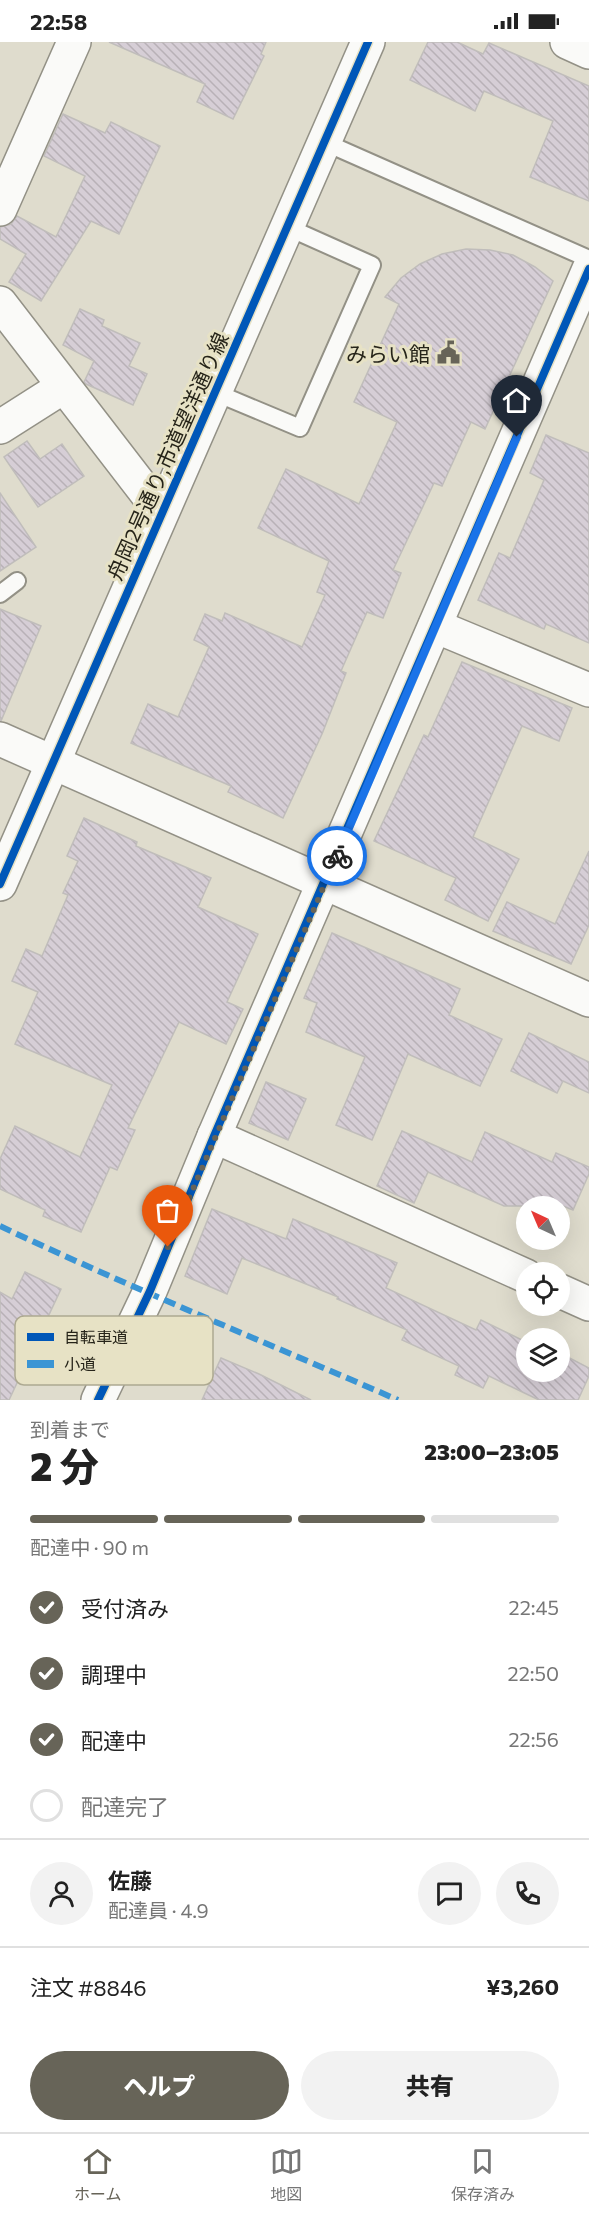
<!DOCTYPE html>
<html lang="ja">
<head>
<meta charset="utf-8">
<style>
  :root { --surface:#fff; --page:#f2f2f2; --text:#222; --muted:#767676; --line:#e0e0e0; --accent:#676458 }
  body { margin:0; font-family:Commissioner,"Noto Sans JP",sans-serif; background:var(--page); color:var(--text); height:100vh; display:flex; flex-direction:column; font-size:22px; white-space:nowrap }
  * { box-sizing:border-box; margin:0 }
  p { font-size:20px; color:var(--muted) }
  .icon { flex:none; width:33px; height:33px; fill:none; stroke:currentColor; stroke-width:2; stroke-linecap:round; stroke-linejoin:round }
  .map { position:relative; height:1358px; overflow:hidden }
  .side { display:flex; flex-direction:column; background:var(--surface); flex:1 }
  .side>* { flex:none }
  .needle { width:39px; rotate:316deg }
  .buttons { position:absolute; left:516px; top:1154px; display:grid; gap:12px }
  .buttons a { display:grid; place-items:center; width:54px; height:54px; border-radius:50%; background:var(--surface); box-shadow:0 6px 24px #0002; font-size:30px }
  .pin { position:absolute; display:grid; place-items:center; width:51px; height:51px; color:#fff; margin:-62px -26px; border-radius:50% 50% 50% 0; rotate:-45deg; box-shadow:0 0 6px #0007 }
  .pin .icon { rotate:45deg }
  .courier { position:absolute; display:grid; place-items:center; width:60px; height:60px; margin:-30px; border:4px solid #1a73e8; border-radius:50%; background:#fff; color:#222; box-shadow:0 2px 8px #0007 }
  .overview em { font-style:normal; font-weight:800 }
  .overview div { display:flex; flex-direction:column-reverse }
  .overview { display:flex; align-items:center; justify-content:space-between; height:102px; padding:0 30px }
  h1 { font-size:39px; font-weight:800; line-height:45px }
  .bar { display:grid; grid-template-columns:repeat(4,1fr); gap:9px 6px; align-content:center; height:72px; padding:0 30px }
  .bar i { height:8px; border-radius:4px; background:var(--line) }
  .bar .selected { background:var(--accent) }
  .bar p { grid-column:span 4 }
  .line { display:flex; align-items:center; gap:15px; padding:0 30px; border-top:2px solid var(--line) }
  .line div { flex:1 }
  .round { display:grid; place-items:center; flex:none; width:63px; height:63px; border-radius:32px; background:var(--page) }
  ol { padding:0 30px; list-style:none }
  li { display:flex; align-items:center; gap:18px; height:66px }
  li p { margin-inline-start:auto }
  li .icon { padding:6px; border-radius:50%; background:var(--accent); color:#fff; stroke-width:4 }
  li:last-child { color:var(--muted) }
  li i { width:33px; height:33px; border:3px solid var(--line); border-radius:50% }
  .primary-button { display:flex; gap:12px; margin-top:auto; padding:12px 30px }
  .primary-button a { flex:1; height:69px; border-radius:36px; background:var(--accent); color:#fff; font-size:24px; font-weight:800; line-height:69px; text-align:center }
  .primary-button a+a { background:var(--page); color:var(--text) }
  .status { display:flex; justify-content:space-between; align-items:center; height:42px; padding:0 30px; background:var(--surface); direction:ltr }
  .status svg { height:16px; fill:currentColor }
  .tab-bar { display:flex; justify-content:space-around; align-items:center; height:84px; border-top:2px solid var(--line); background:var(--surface); font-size:16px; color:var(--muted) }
  .tab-bar a { display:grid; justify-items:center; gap:3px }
  .tab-bar .selected { color:var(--accent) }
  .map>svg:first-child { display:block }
  .building { fill:url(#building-back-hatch); stroke:#c0bdbb; stroke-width:1.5 }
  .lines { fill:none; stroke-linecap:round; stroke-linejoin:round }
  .service-casing { stroke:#939186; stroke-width:20 }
  .minor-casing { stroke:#939186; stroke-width:36 }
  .tertiary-casing { stroke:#939186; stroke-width:36 }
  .service { stroke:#fafaf8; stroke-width:16 }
  .minor { stroke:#fafaf8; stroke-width:33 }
  .tertiary { stroke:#fafaf8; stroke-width:33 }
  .quiet { stroke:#3b95d4; stroke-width:6; stroke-dasharray:12 6; stroke-linecap:butt }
  .cycleway-casing { stroke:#e7e2c5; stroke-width:11 }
  .cycleway { stroke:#0057b8; stroke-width:8 }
  .done { stroke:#676458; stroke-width:6; stroke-dasharray:0 10.8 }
  .route { stroke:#1a73e8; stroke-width:8 }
  .labels { text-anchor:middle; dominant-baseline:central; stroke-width:6; stroke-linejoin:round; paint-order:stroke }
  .poi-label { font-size:21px; fill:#262419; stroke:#e7e2c5; text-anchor:end }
  .street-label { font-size:21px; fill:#262419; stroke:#e7e2c5 }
  .key { fill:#e7e2c5; stroke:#ada991; stroke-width:1.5 }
  .key-label { font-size:16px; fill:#262419 }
</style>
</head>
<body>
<div class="status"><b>22:58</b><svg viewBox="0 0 49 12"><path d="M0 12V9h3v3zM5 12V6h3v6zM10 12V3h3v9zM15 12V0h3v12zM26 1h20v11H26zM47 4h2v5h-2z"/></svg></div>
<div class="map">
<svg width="589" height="1358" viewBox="0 0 589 1358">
  <defs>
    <pattern id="building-back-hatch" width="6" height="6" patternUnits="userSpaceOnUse" patternTransform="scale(1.5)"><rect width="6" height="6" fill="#d6ced6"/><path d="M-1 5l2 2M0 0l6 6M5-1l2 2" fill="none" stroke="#b8b1b7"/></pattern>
  </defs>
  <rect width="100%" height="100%" fill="#dfdccd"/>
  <g class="building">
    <polygon points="109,0 266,0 261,12 264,14 233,77 197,60 205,42"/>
    <polygon points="428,0 457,0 483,12 489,1 589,44 589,159 530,135 553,79 484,49 475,69 410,38"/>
    <polygon points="63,72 105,91 111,80 160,104 119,192 91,179 41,259 9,240 26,212 0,197 0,185 11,182 17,174 56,195 85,134 44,114"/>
    <polygon points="466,207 490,208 513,213 535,225 553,239 485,387 471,380 442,444 434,441 393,528 401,531 383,576 367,570 341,629 346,631 322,692 283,776 228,750 231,744 131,701 148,662 178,675 209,605 194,598 205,572 222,579 225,571 302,605 325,553 317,550 329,519 258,486 286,427 359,462 397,380 354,360 399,262 385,255 401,236 420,222 442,212"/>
    <polygon points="80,267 104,278 102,284 140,301 129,324 147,332 133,363 86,342 84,340 94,319 63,303"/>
    <polygon points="546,393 589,411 589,601 546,582 544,587 478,558 499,511 510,516 544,438 530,431"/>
    <polygon points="27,399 40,417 62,402 84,434 38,465 4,415"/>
    <polygon points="0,451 36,505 0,529"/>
    <polygon points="0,567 41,584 1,679 0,679"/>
    <polygon points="462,620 572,666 559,699 522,684 473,795 519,817 488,879 445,858 456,836 374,799 424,693 428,695"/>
    <polygon points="84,776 137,800 136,804 211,836 198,865 258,892 227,960 243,967 226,1002 179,980 128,1086 135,1088 117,1128 110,1125 81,1190 43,1174 45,1168 0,1147 0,1117 15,1084 80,1115 112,1043 15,1002 38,950 12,939 26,907 42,914 68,853 63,851 78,819 67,814"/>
    <polygon points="589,809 589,883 571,922 493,889 507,860 555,882"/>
    <polygon points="332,891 460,947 449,973 502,997 480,1044 408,1012 372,1098 336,1083 365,1015 306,990 317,961 304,956"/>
    <polygon points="529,991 589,1020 589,1051 563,1039 557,1051 511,1029"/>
    <polygon points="266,1040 306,1057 288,1098 249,1081"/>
    <polygon points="402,1089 472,1120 485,1090 552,1120 556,1111 589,1125 589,1132 573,1168 563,1164 504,1164 428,1130 414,1161 377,1144"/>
    <polygon points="212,1167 286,1197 293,1177 397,1221 386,1246 476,1288 481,1278 526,1300 526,1329 560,1329 560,1311 589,1326 589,1334 578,1358 539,1358 489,1334 483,1346 455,1333 459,1324 402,1298 407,1288 337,1257 338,1255 242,1216 227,1252 185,1234"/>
    <polygon points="25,1230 61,1247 9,1358 0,1358 0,1250 12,1257"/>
    <polygon points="221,1316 259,1332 311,1358 202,1358"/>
  </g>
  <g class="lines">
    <defs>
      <g id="service">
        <polyline points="324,100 589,217"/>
        <polyline points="214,350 300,386 372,223 287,185"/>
        <polyline points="0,552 17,539"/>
      </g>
      <g id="minor">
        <polyline points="567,0 589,10"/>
        <polyline points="0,167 74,0"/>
        <polyline points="0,261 161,470"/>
        <polyline points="0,385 63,345"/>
        <polyline points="435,584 589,648"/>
        <polyline points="0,697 589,958"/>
        <polyline points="214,1094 526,1234"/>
        <polyline points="560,1249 589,1262"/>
        <polyline points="98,1358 150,1249 214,1094 589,227"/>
      </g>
      <polyline id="tertiary" points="0,842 368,0"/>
    </defs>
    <use href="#service" class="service-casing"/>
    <use href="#minor" class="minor-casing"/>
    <use href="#tertiary" class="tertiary-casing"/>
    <use href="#service" class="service"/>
    <use href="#minor" class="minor"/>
    <use href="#tertiary" class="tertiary"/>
    <path class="quiet" d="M0,1184C131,1246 265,1300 398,1358"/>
    <defs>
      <g id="cycleway">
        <polyline points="0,842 368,0"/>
        <polyline points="98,1358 150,1249 214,1094 589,227"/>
      </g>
    </defs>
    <use href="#cycleway" class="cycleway-casing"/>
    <use href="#cycleway" class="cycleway"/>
  </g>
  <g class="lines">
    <polyline class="done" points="168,1205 337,814"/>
    <polyline class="route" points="337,814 517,395"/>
  </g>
  <defs>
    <symbol id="civic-bare" viewBox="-9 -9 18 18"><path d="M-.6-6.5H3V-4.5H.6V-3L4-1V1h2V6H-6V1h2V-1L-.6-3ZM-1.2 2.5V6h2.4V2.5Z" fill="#676458" stroke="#e7e2c5" stroke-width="2.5" paint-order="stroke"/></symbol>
  </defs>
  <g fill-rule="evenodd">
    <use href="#civic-bare" x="432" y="294" width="33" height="33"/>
  </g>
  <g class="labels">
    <g class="poi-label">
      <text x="430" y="311">みらい館</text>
    </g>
    <g class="street-label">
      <text transform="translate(167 414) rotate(-66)">舟岡2号通り,市道望洋通り線</text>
    </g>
  </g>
  <rect x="15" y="1274" width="198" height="69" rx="9" class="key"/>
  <rect x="27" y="1291" width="27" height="8" fill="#0057b8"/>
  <rect x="27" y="1318" width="27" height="8" fill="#3b95d4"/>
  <g class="key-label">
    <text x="64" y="1301">自転車道</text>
    <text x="64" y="1328">小道</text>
  </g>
</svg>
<div class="buttons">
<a><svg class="needle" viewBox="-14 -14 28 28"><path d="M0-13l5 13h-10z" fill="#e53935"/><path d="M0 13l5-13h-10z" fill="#767676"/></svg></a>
<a><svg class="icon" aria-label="locate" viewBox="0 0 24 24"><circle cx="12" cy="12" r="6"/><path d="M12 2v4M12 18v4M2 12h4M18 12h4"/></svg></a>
<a><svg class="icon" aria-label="layers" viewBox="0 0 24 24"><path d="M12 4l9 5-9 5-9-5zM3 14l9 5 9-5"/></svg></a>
</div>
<div class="pin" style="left:168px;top:1205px;background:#ea580c"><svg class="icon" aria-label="bag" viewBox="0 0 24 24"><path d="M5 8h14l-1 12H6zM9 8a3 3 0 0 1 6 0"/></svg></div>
<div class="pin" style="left:517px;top:395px;background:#1f2937"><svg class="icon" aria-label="home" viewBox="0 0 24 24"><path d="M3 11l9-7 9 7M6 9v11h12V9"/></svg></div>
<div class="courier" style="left:337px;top:814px"><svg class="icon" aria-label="bike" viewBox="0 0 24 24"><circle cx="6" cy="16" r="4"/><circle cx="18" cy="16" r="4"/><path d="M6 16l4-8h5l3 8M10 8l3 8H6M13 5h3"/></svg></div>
</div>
<section class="side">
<div class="overview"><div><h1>2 分</h1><p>到着まで</p></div><em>23:00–23:05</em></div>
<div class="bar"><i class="selected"></i><i class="selected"></i><i class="selected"></i><i></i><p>配達中 · 90 m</p></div>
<ol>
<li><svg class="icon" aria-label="check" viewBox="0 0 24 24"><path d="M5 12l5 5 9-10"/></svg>受付済み<p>22:45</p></li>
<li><svg class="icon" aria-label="check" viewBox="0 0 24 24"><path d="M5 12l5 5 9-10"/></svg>調理中<p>22:50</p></li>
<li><svg class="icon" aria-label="check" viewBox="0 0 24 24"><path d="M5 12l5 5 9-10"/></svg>配達中<p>22:56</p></li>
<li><i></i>配達完了</li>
</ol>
<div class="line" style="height:108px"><a class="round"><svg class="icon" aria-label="person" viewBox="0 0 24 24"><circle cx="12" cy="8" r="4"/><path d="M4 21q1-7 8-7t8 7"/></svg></a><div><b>佐藤</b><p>配達員 · 4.9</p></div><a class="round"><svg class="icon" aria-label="chat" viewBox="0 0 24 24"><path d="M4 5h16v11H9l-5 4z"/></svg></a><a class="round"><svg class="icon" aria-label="phone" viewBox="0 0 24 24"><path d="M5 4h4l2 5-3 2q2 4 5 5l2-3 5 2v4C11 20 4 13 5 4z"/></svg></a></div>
<div class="line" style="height:78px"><div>注文 #8846</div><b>¥3,260</b></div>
<div class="primary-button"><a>ヘルプ</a><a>共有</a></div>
</section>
<nav class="tab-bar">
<a class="selected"><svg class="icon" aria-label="home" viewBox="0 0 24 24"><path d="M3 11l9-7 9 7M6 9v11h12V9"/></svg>ホーム</a>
<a><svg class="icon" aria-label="map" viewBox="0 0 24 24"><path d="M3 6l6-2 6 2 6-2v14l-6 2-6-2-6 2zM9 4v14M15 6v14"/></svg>地図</a>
<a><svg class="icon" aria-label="saved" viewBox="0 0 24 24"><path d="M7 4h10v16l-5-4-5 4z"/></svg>保存済み</a>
</nav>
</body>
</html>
